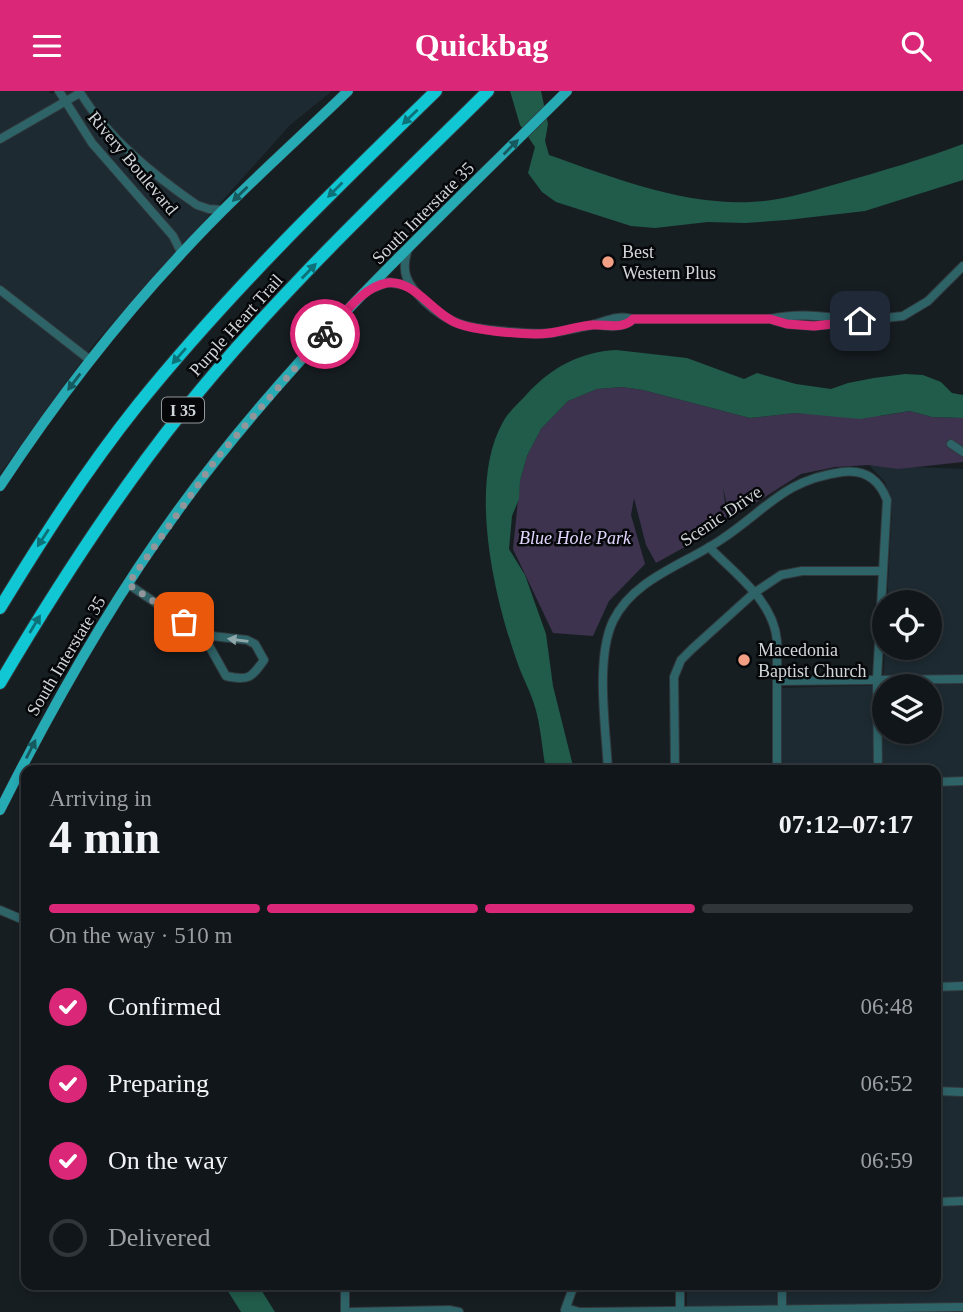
<!DOCTYPE html>
<html lang="en">
<head>
<meta charset="utf-8">
<style>
  :root { --surface:#11161a; --page:#1a1f23; --text:#f1f3f6; --muted:#9c9fa2; --line:#303539; --accent:#db2777 }
  body { margin:0; font-family:Georgia,serif; background:var(--page); color:var(--text); height:100vh; display:flex; flex-direction:column; font-size:26px; white-space:nowrap }
  * { box-sizing:border-box; margin:0 }
  p { font-size:23px; color:var(--muted) }
  .icon { flex:none; width:38px; height:38px; fill:none; stroke:currentColor; stroke-width:2; stroke-linecap:round; stroke-linejoin:round }
  .map { position:relative; flex:1; overflow:hidden }
  .details { position:absolute; left:21px; top:674px; width:920px; height:525px; display:flex; flex-direction:column; background:var(--surface); border-radius:14px; box-shadow:0 4px 10px #0003,0 0 0 2px var(--line) }
  .details>* { flex:none }
  .controls { position:absolute; left:872px; top:499px; display:grid; gap:14px }
  .controls a { display:grid; place-items:center; width:70px; height:70px; border-radius:50%; background:var(--surface); box-shadow:0 4px 10px #0003,0 0 0 2px var(--line); font-size:35px }
  .pin { position:absolute; display:grid; place-items:center; width:60px; height:60px; color:#fff; margin:-30px; border-radius:14px; box-shadow:0 4px 10px #0006 }
  .courier { position:absolute; display:grid; place-items:center; width:70px; height:70px; margin:-35px; border:5px solid #db2777; border-radius:50%; background:#fff; color:#222; box-shadow:0 2px 9px #0007 }
  .overview em { font-style:normal; font-weight:700 }
  .overview div { display:flex; flex-direction:column-reverse }
  .overview { display:flex; align-items:center; justify-content:space-between; height:119px; padding:0 28px }
  h1 { font-size:46px; font-weight:700; line-height:52px }
  .bar { display:grid; grid-template-columns:repeat(4,1fr); gap:10px 7px; align-content:center; height:84px; padding:0 28px }
  .bar i { height:9px; border-radius:5px; background:var(--line) }
  .bar .current { background:var(--accent) }
  .bar p { grid-column:span 4 }
  ol { padding:0 28px; list-style:none }
  li { display:flex; align-items:center; gap:21px; height:77px }
  li p { margin-inline-start:auto }
  li .icon { padding:7px; border-radius:50%; background:var(--accent); color:#fff; stroke-width:4 }
  li:last-child { color:var(--muted) }
  li i { width:38px; height:38px; border:4px solid var(--line); border-radius:50% }
  header { display:flex; justify-content:space-between; align-items:center; height:91px; padding:0 28px; background:var(--accent); color:#fff; font-size:32px; font-weight:700 }
  .map>svg:first-child { display:block }
  .built { fill:#1d2a31; fill-rule:evenodd }
  .green { fill:#3d334e }
  .water { fill:#215b4a }
  .lines { fill:none; stroke-linecap:round; stroke-linejoin:round }
  .minor-casing { stroke:#31383c; stroke-width:10 }
  .major-casing { stroke:#31383c; stroke-width:11 }
  .highway-casing { stroke:#31383c; stroke-width:14 }
  .minor { stroke:#2e6368; stroke-width:8 }
  .major { stroke:#26abb5; stroke-width:10 }
  .highway { stroke:#12c7d4; stroke-width:12 }
  .oneway { fill:#0c7179 }
  .oneway2 { fill:#16595f }
  .oneway3 { fill:#90a8ac }
  .done { stroke:#909699; stroke-width:7; stroke-dasharray:0 12.6 }
  .route { stroke:#db2777; stroke-width:9 }
  .poi-dot { fill:#f39f85; stroke:#050709; stroke-width:2.5 }
  .labels { text-anchor:middle; dominant-baseline:central; stroke-width:5; stroke-linejoin:round; paint-order:stroke }
  .shield { fill:#050709; stroke:#94989b; stroke-width:2 }
  .shield-label { font-size:16px; font-weight:bold; fill:#d1d6d9 }
  .street-label { font-size:18px; fill:#d1d6d9; stroke:#050709 }
  .poi-label { font-size:18px; fill:#d1d6d9; stroke:#050709; text-anchor:start }
  .park-label { font-size:18px; font-style:italic; fill:#e2d5fe; stroke:#050709 }
</style>
</head>
<body>
<header><svg class="icon" aria-label="menu" viewBox="0 0 24 24"><path d="M4 6h16M4 12h16M4 18h16"/></svg>Quickbag<svg class="icon" aria-label="search" viewBox="0 0 24 24"><circle cx="10" cy="10" r="6"/><path d="M15 15l6 6"/></svg></header>
<div class="map">
<svg width="963" height="1221" viewBox="0 0 963 1221">
  <rect width="100%" height="100%" fill="#171e22"/>
  <g class="built">
    <polygon points="0,0 49,0 51,3 57,0 332,0 290,34 95,252 0,383"/>
    <path d="M869,374L963,378V1221H687V1194H936V679H782L781,597L883,594L885,557L929,556V511H887L892,415L885,391ZM884,595H929V640H884Z"/>
  </g>
  <polygon class="green" points="622,296 643,299 750,327 795,322 880,325 910,320 932,326 963,327 963,371 898,378 869,374 835,376 801,383 730,428 723,396 727,428 692,452 656,472 646,454 634,407 631,424 645,473 609,510 593,545 553,542 513,458 520,390 527,365 541,338 568,310 597,298"/>
  <g class="water">
    <path d="M510,0H541L548,33L545,50L549,64C614,87 682,114 751,111C782,110 811,100 840,92C882,80 923,68 963,53V89L865,120L787,129L745,132L708,131L655,137L631,135L556,111L542,101L528,82L535,56L520,34Z"/>
    <path d="M616,259L687,267L744,288L757,282L796,293L831,298L848,292L874,287L905,283L923,284L941,291L952,302L963,304V327L932,326L910,320L860,328L795,322L750,327L643,299L622,296L597,298L568,310L541,338L527,365L520,390L519,408L512,425L509,458L525,484L546,543L553,595L574,679H546C542,658 541,636 535,616C531,602 524,589 519,576C495,511 467,394 503,331C509,320 519,312 527,303C552,276 580,261 616,259Z"/>
    <polygon points="224,1194 258,1194 275,1221 241,1221"/>
  </g>
  <g class="lines">
    <defs>
      <g id="minor">
        <polyline points="59,0 92,52 173,145 180,159 180,163"/>
        <path d="M79,0C108,47 152,83 197,114L209,118L223,119"/>
        <polyline points="0,48 80,2"/>
        <path d="M408,158C400,181 407,193 424,210C452,237 476,238 512,241C524,242 538,244 550,242C562,241 575,237 587,235C604,232 615,223 633,228H770C801,221 829,226 860,230"/>
        <polyline points="371,198 388,191 410,195"/>
        <polyline points="0,199 90,269"/>
        <polyline points="773,229 787,233 814,235 903,225 928,210 963,175"/>
        <path d="M595,233C606,236 625,237 633,228"/>
        <polyline points="951,353 963,361"/>
        <path d="M709,456C735,483 774,510 777,550V679"/>
        <path d="M128,493L203,544L247,549L255,553L264,569C251,587 249,590 226,585L203,544"/>
        <polyline points="777,590 963,588"/>
        <path d="M608,679C606,638 595,568 613,530C634,487 686,473 722,448C767,418 784,389 842,381C864,378 879,388 887,409L877,588L878,679"/>
        <polyline points="675,679 674,586 681,569 692,558 754,502 781,484 802,480 882,480"/>
        <polyline points="936,691 963,690"/>
        <polyline points="0,819 26,830"/>
        <polyline points="936,896 963,895"/>
        <polyline points="936,1000 963,1001"/>
        <polyline points="936,1111 963,1110"/>
        <polyline points="345,1194 345,1221"/>
        <polyline points="680,1194 680,1221"/>
        <polyline points="782,1194 782,1221"/>
        <polyline points="566,1217 579,1221 589,1221 963,1216"/>
        <polyline points="565,1219 574,1194"/>
        <polyline points="351,1221 449,1219 459,1221"/>
      </g>
      <g id="major">
        <path d="M0,395C54,313 114,235 180,164C233,106 292,54 348,0"/>
        <path d="M0,719C62,596 131,476 217,368C322,235 447,119 567,0"/>
      </g>
      <g id="highway">
        <path d="M0,517C42,448 86,379 137,315C228,202 332,101 436,0"/>
        <path d="M0,592C56,497 115,405 184,319C276,204 384,103 488,0"/>
      </g>
    </defs>
    <use href="#minor" class="minor-casing"/>
    <use href="#major" class="major-casing"/>
    <use href="#highway" class="highway-casing"/>
    <use href="#minor" class="minor"/>
    <use href="#major" class="major"/>
    <use href="#highway" class="highway"/>
  </g>
  <defs><path id="oneway-solid" d="M-6-.8H1V-3.2L6.5 0L1 3.2V.8H-6Z" transform="scale(1.75)"/></defs>
  <g class="oneway">
    <use href="#oneway-solid" transform="translate(410 26) rotate(136)"/>
    <use href="#oneway-solid" transform="translate(335 99) rotate(135)"/>
    <use href="#oneway-solid" transform="translate(309 180) rotate(-46)"/>
    <use href="#oneway-solid" transform="translate(179 265) rotate(131)"/>
    <use href="#oneway-solid" transform="translate(43 447) rotate(123)"/>
    <use href="#oneway-solid" transform="translate(35 533) rotate(-59)"/>
  </g>
  <g class="oneway2">
    <use href="#oneway-solid" transform="translate(511 56) rotate(-45)"/>
    <use href="#oneway-solid" transform="translate(240 103) rotate(136)"/>
    <use href="#oneway-solid" transform="translate(74 291) rotate(127)"/>
    <use href="#oneway-solid" transform="translate(31 658) rotate(-63)"/>
  </g>
  <use class="oneway3" href="#oneway-solid" transform="translate(238 549) rotate(-173)"/>
  <g class="lines">
    <polyline class="done" points="184,531 128,493 217,367 325,243"/>
    <path class="route" d="M325,243C342,226 362,196 387,192C415,188 433,224 459,233C479,240 530,245 550,242C564,240 578,235 592,234C605,233 623,239 633,228H770L787,233L814,235L860,230"/>
  </g>
  <g class="poi-dot">
    <circle cx="608" cy="171" r="7"/>
    <circle cx="744" cy="569" r="7"/>
  </g>
  <g class="labels">
    <rect class="shield" x="162" y="306.5" width="42" height="25" rx="5"/>
    <g class="shield-label">
      <text x="183" y="319">I 35</text>
    </g>
    <g class="street-label">
      <text transform="translate(133 72) rotate(50)">Rivery Boulevard</text>
      <text transform="translate(423 122) rotate(-45)">South Interstate 35</text>
      <text transform="translate(236 234) rotate(-48)">Purple Heart Trail</text>
      <text transform="translate(721 425) rotate(-34)">Scenic Drive</text>
      <text transform="translate(66 565) rotate(-59)">South Interstate 35</text>
    </g>
    <g class="poi-label">
      <text x="622" y="161">Best<tspan x="622" dy="21">Western Plus</tspan></text>
      <text x="758" y="559">Macedonia<tspan x="758" dy="21">Baptist Church</tspan></text>
    </g>
    <g class="park-label">
      <text x="575" y="447">Blue Hole Park</text>
    </g>
  </g>
</svg>
<div class="controls">
<a><svg class="icon" aria-label="locate" viewBox="0 0 24 24"><circle cx="12" cy="12" r="6"/><path d="M12 2v4M12 18v4M2 12h4M18 12h4"/></svg></a>
<a><svg class="icon" aria-label="layers" viewBox="0 0 24 24"><path d="M12 4l9 5-9 5-9-5zM3 14l9 5 9-5"/></svg></a>
</div>
<div class="pin" style="left:184px;top:531px;background:#ea580c"><svg class="icon" aria-label="bag" viewBox="0 0 24 24"><path d="M5 8h14l-1 12H6zM9 8a3 3 0 0 1 6 0"/></svg></div>
<div class="pin" style="left:860px;top:230px;background:#1f2937"><svg class="icon" aria-label="home" viewBox="0 0 24 24"><path d="M3 11l9-7 9 7M6 9v11h12V9"/></svg></div>
<div class="courier" style="left:325px;top:243px"><svg class="icon" aria-label="bike" viewBox="0 0 24 24"><circle cx="6" cy="16" r="4"/><circle cx="18" cy="16" r="4"/><path d="M6 16l4-8h5l3 8M10 8l3 8H6M13 5h3"/></svg></div>
<section class="details">
<div class="overview"><div><h1>4 min</h1><p>Arriving in</p></div><em>07:12–07:17</em></div>
<div class="bar"><i class="current"></i><i class="current"></i><i class="current"></i><i></i><p>On the way · 510 m</p></div>
<ol>
<li><svg class="icon" aria-label="check" viewBox="0 0 24 24"><path d="M5 12l5 5 9-10"/></svg>Confirmed<p>06:48</p></li>
<li><svg class="icon" aria-label="check" viewBox="0 0 24 24"><path d="M5 12l5 5 9-10"/></svg>Preparing<p>06:52</p></li>
<li><svg class="icon" aria-label="check" viewBox="0 0 24 24"><path d="M5 12l5 5 9-10"/></svg>On the way<p>06:59</p></li>
<li><i></i>Delivered</li>
</ol>
</section>
</div>
</body>
</html>
